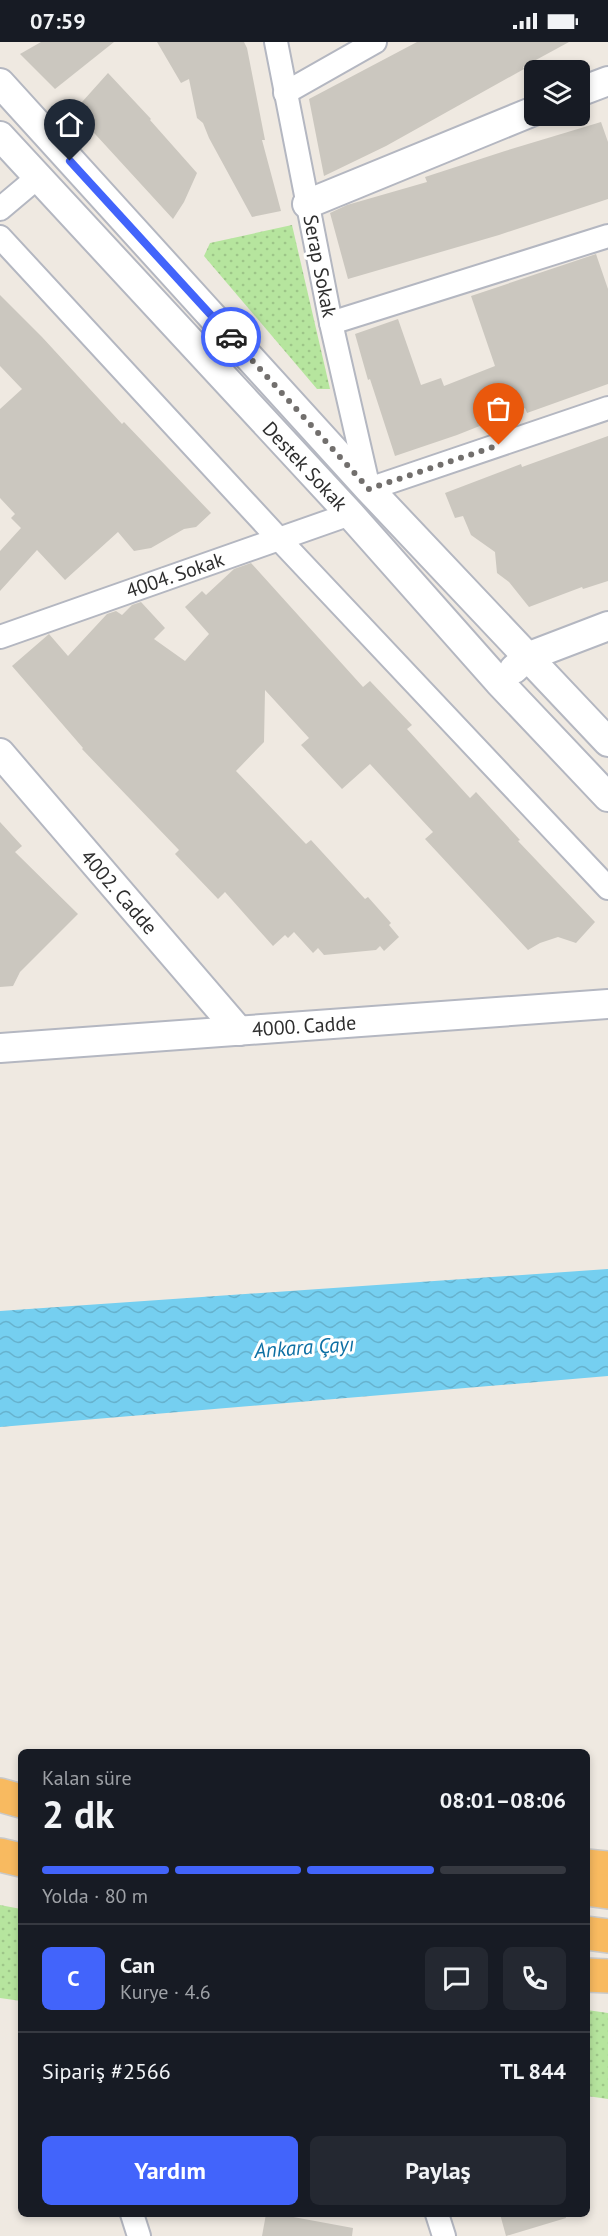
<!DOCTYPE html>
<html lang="tr">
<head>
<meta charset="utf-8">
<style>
  :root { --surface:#171b24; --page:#242831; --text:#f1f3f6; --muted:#9ea1a6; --line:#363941; --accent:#4264fb }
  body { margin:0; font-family:"PT Sans",sans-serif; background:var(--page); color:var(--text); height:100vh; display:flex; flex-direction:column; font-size:22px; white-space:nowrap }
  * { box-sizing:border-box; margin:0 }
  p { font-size:20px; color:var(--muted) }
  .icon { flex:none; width:33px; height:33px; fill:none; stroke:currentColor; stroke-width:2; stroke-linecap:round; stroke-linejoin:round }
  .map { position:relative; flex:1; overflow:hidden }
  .side { position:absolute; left:18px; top:1707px; width:572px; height:468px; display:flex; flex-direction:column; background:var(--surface); border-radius:9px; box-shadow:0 3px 9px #0003 }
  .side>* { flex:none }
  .tools { position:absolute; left:524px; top:18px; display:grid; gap:12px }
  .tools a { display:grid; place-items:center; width:66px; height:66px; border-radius:9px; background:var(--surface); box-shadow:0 3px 9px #0003; font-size:30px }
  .pin { position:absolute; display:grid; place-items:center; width:51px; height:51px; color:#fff; margin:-62px -26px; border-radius:50% 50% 50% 0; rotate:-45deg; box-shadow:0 0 6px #0007 }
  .pin .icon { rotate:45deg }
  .courier { position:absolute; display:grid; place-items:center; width:60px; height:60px; margin:-30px; border:4px solid #4264fb; border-radius:50%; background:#fff; color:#222; box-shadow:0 2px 8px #0007 }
  .headline em { font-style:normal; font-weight:700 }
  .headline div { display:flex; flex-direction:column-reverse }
  .headline { display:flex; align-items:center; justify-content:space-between; height:102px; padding:0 24px }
  h1 { font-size:39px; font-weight:700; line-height:45px }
  .bar { display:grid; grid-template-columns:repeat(4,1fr); gap:9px 6px; align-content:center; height:72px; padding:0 24px }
  .bar i { height:8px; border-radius:4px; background:var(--line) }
  .bar .on { background:var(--accent) }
  .bar p { grid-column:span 4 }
  .line { display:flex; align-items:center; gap:15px; padding:0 24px; border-top:2px solid var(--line) }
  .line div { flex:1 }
  .round { display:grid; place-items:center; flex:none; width:63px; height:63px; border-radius:9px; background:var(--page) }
  .action { display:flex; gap:12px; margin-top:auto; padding:12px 24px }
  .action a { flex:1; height:69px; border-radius:9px; background:var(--accent); color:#fff; font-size:24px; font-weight:700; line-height:69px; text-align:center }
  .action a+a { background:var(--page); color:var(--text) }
  .status { display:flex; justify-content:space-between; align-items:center; height:42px; padding:0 30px; background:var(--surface); direction:ltr }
  .status svg { height:16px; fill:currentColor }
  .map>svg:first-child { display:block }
  .park { fill:url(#park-dots) }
  .water { fill:url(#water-waves) }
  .building { fill:#cbc7bf }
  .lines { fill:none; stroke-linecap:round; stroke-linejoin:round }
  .minor-casing { stroke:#b4b7c1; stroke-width:26 }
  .tertiary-casing { stroke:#b4b7c1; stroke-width:32 }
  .trunk-casing { stroke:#c9c9c9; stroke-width:36 }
  .minor { stroke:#fff; stroke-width:22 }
  .tertiary { stroke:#fff; stroke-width:28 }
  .trunk { stroke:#f8ba60; stroke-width:33 }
  .done { stroke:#726f6d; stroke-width:6; stroke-dasharray:0 10.8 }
  .route { stroke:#4264fb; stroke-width:8 }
  .labels { text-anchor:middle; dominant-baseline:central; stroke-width:6; stroke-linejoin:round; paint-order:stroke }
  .street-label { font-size:20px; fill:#2e2e2e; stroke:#fff }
  .water-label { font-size:21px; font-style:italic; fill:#0d6fa3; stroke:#fff }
</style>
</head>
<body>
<div class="status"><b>07:59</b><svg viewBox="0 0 49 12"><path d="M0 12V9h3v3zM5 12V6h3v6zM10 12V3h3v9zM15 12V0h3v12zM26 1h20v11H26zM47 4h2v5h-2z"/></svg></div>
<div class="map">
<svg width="608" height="2194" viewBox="0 0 608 2194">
  <defs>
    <pattern id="park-dots" width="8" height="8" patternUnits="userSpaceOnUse" patternTransform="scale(1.5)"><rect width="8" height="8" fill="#b6e59e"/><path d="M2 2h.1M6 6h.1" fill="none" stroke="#9dc588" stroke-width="1.8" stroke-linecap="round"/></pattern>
    <pattern id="water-waves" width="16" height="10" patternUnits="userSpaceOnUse" patternTransform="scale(1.5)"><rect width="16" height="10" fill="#75cff0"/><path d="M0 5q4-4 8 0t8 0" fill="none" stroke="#66b2ce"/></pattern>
  </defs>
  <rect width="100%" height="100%" fill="#efe9e1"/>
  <g class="park">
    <polygon points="292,183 330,347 317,347 204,214 210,201"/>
    <polygon points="0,1863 21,1867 21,1959 0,1956"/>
    <polygon points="587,1968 608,1971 608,2057 587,2054"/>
  </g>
  <polygon class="water" points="608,1227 608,1334 0,1385 0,1269"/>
  <g class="building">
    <polygon points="41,0 114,0 55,47 20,12"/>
    <polygon points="157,0 244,0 247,6 265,98 262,98 281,169 252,175 209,96 203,81 197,76 189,37 181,41"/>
    <polygon points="417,0 569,0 523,25 524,27 386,104 324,134 309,57"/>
    <polygon points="108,31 151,77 150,78 197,131 184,160 173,177 74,69"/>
    <polygon points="601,80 608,100 608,157 499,193 348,237 330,171 347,163 427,140 425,135 505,109"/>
    <polygon points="596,212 608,247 608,342 527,371 525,366 457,393 395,414 370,337 368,338 355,292 398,277 421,343 441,336 444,344 495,324 471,254"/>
    <polygon points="0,253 42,295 122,382 124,380 211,471 196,485 184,487 151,506 134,509 118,490 65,538 37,508 0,549 0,509 21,486 11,476 15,472 0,456 0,367 22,347 0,324"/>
    <polygon points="608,394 608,539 583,547 582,545 529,565 509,540 497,531 495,510 471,493 463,474 455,476 445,451 521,422 522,425"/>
    <polygon points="251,521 363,645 370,639 412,683 407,687 470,756 476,750 520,798 518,799 595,880 576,901 558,895 540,901 528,908 425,797 433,790 370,722 342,747 301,703 309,696 265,648 264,700 236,729 306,802 311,798 365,857 368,855 391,881 389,883 399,895 384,909 380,904 376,908 324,913 318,906 313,911 294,890 288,896 285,893 273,904 225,850 218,857 175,812 179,808 82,707 83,706 12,624 49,592 68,614 107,572 116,569 122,573 132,563 141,560 165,586 154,597 185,619 209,592 185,565 202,549 206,553 234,527"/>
    <polygon points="0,780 22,804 15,810 78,872 20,930 13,944 0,945"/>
    <polygon points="266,2172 277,2172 353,2186 352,2194 262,2194"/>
    <polygon points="500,2172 565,2172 566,2176 506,2194"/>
  </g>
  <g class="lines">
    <defs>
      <g id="minor">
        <polyline points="276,0 331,281 369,447 608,366"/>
        <polyline points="285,51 375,0"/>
        <polyline points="0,167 38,135"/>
        <polyline points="0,195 279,497 608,846"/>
        <polyline points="331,281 608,194"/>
        <polyline points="0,595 350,472"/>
        <polyline points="132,2172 139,2194"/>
        <polyline points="437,2172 444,2194"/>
      </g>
      <g id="tertiary">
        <polyline points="0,41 369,447 608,700"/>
        <polyline points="579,50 608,39"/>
        <polyline points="0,94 350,472 499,640 608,755"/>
        <polyline points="307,162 534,69"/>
        <polyline points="514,627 527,615 608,584"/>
        <polyline points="0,711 239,989"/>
        <polyline points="0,1006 608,962"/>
      </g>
      <g id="trunk">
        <polyline points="0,1753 21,1759"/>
        <polyline points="0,1813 21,1818"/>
        <polyline points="586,1824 608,1826"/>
        <polyline points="586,1847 608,1850"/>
        <polyline points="586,1891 608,1894"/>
        <polyline points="586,1933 608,1934"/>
      </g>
    </defs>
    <use href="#minor" class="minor-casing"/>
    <use href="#tertiary" class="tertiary-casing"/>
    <use href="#trunk" class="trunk-casing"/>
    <use href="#minor" class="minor"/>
    <use href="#tertiary" class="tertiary"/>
    <use href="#trunk" class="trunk"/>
  </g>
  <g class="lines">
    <polyline class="done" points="231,295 369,447 499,403"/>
    <polyline class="route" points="70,119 231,295"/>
  </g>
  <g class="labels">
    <g class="street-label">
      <text transform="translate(320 224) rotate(79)">Serap Sokak</text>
      <text transform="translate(305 424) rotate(47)">Destek Sokak</text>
      <text transform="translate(175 533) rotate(-19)">4004. Sokak</text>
      <text transform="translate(119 850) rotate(49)">4002. Cadde</text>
      <text transform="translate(304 984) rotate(-4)">4000. Cadde</text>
    </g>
    <g class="water-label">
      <text transform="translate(304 1305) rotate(-4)">Ankara Çayı</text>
    </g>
  </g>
</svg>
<div class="tools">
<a><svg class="icon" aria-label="layers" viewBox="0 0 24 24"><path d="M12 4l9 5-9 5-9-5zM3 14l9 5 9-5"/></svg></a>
</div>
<div class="pin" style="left:499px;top:403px;background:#ea580c"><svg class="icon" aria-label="bag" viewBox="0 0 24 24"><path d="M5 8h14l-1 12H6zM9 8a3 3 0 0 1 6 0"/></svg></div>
<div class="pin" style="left:70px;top:119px;background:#1f2937"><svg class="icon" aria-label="home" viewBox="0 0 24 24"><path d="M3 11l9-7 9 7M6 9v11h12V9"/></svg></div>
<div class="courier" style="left:231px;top:295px"><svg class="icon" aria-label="car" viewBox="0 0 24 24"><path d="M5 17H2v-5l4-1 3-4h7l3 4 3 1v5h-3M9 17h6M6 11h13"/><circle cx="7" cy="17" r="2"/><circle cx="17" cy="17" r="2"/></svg></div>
<section class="side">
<div class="headline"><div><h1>2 dk</h1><p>Kalan süre</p></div><em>08:01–08:06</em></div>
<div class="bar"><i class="on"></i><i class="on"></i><i class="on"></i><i></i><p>Yolda · 80 m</p></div>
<div class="line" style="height:108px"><b class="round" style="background:var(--accent);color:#fff">C</b><div><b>Can</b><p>Kurye · 4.6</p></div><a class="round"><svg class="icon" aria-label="chat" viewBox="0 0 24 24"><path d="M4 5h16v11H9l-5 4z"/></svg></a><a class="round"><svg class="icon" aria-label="phone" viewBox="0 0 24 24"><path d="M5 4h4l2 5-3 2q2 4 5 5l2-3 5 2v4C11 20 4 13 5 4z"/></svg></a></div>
<div class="line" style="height:78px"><div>Sipariş #2566</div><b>TL 844</b></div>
<div class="action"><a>Yardım</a><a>Paylaş</a></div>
</section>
</div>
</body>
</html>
